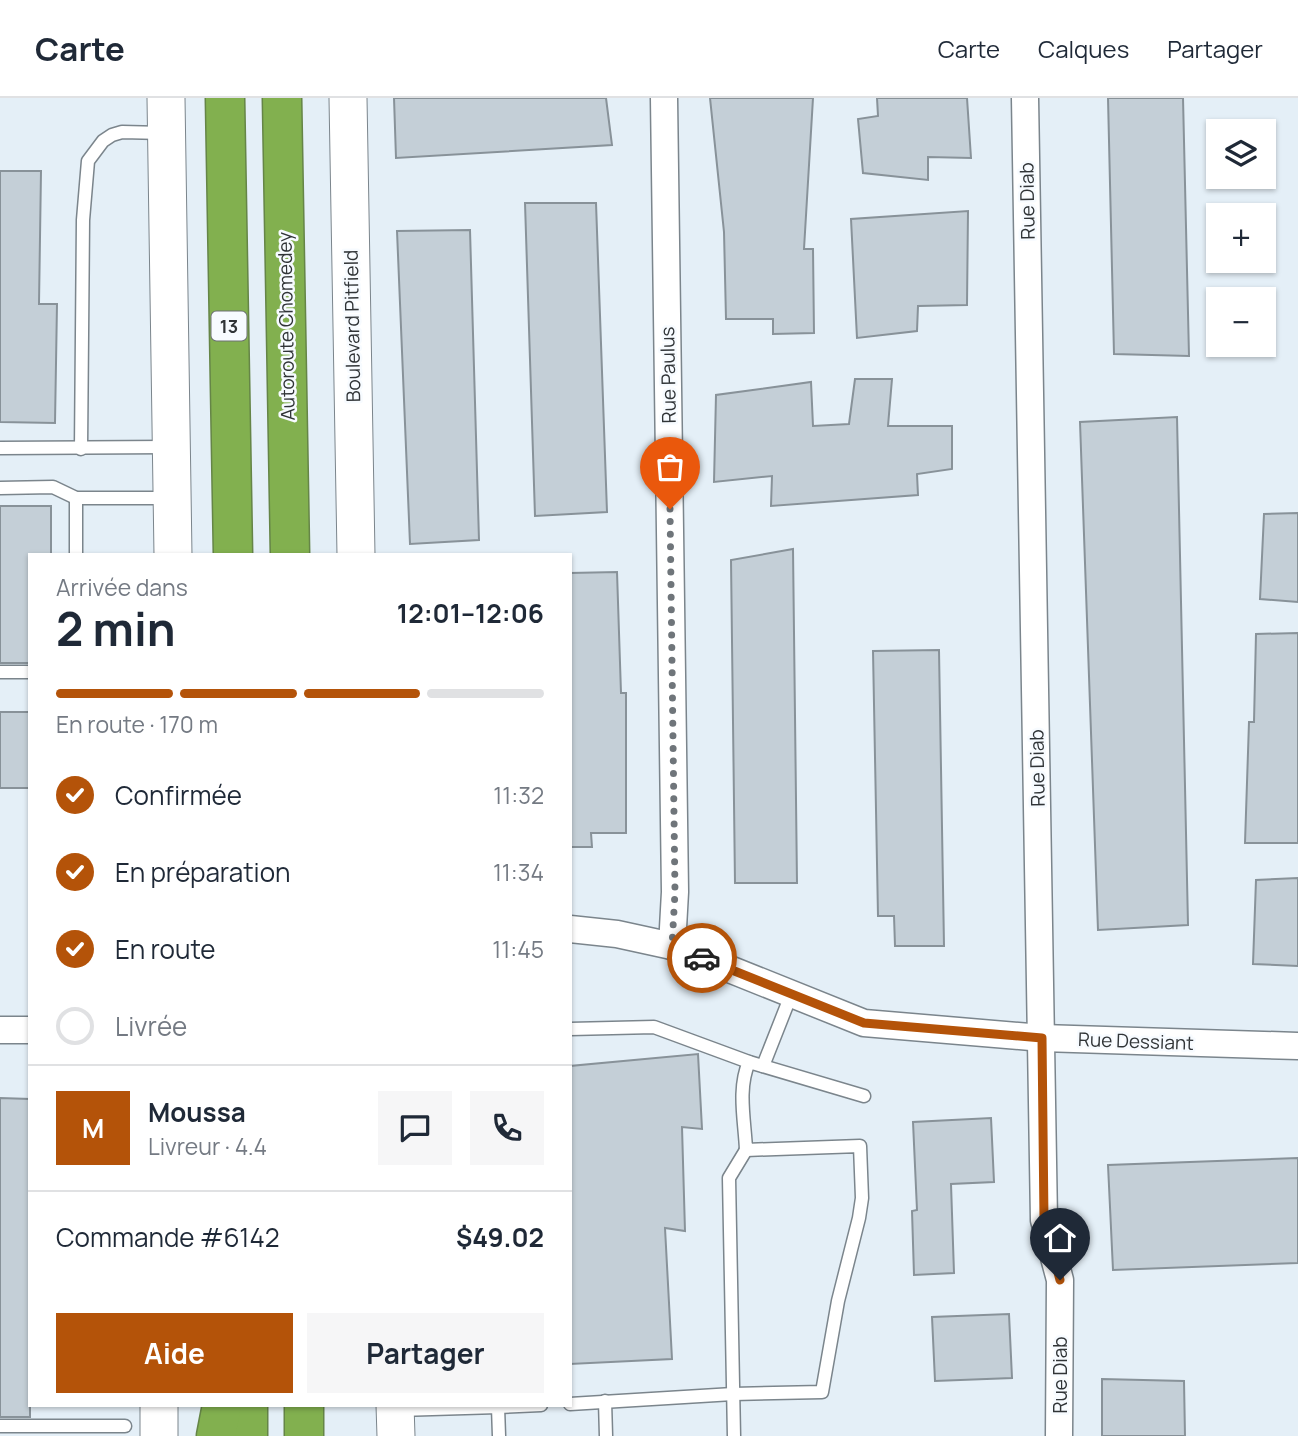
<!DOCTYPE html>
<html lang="fr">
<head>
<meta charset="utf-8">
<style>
  :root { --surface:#fff; --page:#f6f6f7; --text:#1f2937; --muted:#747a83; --line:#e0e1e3; --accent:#b45309 }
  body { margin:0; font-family:Manrope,sans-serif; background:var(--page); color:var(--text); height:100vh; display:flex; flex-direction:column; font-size:26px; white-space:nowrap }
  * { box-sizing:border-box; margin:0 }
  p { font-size:23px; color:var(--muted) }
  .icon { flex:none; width:38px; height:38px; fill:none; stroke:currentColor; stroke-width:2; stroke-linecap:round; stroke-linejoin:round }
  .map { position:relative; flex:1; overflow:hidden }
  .side { position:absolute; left:28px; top:455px; width:544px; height:854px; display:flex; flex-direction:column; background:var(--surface); border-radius:0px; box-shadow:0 2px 5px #0004 }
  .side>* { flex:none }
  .tools { position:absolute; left:1206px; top:21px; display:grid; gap:14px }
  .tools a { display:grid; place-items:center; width:70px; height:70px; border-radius:0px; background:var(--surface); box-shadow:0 2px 5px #0004; font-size:35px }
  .pin { position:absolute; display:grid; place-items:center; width:60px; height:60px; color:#fff; margin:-72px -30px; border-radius:50% 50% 50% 0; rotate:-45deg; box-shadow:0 0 7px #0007 }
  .pin .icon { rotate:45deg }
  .courier { position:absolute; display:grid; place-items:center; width:70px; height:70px; margin:-35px; border:5px solid #b45309; border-radius:50%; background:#fff; color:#222; box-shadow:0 2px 9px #0007 }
  .headline em { font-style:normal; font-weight:700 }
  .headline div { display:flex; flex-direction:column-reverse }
  .headline { display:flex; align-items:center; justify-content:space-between; height:119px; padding:0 28px }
  h1 { font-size:46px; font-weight:700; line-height:52px }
  .bar { display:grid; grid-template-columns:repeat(4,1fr); gap:10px 7px; align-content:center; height:84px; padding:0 28px }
  .bar i { height:9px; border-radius:5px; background:var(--line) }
  .bar .on { background:var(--accent) }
  .bar p { grid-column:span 4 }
  .line { display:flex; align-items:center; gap:18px; padding:0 28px; border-top:2px solid var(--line) }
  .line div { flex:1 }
  .round { display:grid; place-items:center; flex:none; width:74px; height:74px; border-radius:0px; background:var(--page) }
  ol { padding:0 28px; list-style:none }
  li { display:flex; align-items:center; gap:21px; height:77px }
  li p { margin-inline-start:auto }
  li .icon { padding:7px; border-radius:50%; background:var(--accent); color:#fff; stroke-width:4 }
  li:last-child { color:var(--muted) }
  li i { width:38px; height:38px; border:4px solid var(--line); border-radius:50% }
  .button { display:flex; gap:14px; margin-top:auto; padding:14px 28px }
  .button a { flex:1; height:80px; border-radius:0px; background:var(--accent); color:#fff; font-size:28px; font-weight:700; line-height:80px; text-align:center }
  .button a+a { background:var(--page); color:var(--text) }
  header { display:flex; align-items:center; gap:42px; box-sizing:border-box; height:98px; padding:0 35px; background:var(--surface); border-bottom:2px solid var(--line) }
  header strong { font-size:33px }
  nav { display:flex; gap:38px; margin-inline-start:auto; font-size:24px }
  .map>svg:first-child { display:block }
  .building { fill:#c4cfd7; stroke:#889299; stroke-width:2 }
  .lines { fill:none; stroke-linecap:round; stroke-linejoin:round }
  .lane-casing { stroke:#7b858c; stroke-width:15 }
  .street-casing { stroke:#7b858c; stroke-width:29 }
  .secondary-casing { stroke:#7b858c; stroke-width:39 }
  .highway-casing { stroke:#658547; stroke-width:41 }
  .lane { stroke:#fff; stroke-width:12 }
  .street { stroke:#fff; stroke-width:26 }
  .secondary { stroke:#fff; stroke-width:37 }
  .highway { stroke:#82b04f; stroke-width:38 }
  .done { stroke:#6f757a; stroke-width:7; stroke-dasharray:0 12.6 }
  .route { stroke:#b45309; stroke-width:9 }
  .labels { text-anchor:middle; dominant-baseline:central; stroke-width:5; stroke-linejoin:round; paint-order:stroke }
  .shield { fill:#f7fbff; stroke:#6c7073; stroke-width:2 }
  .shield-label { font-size:18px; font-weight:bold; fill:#303437 }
  .street-label { font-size:19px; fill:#303437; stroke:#f7fbff }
</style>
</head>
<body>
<header>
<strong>Carte</strong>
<nav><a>Carte</a><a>Calques</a><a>Partager</a></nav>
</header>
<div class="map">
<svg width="1298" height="1338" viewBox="0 0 1298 1338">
  <rect width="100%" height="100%" fill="#e4eff7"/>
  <g class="building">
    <polygon points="394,0 606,0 612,47 396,60"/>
    <polygon points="710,0 813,0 804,151 813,151 814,235 773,236 773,221 726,221 724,134"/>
    <polygon points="877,0 967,0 971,60 928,59 928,82 863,75 858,21 878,18"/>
    <polygon points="1108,0 1183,0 1189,258 1114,256"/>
    <polygon points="0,73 41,73 39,206 57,206 55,325 0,324"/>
    <polygon points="525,105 596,105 607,414 535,418"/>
    <polygon points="968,113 967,207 918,208 917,233 857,240 851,121"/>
    <polygon points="470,132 479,442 410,446 397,133"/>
    <polygon points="855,281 892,281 888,328 952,328 952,371 917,376 918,397 771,408 772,378 714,384 716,297 811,284 813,328 849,326"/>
    <polygon points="1177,319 1188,827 1098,832 1080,324"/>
    <polygon points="0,408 51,408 51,457 30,457 30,565 0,565"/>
    <polygon points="1298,415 1298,504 1260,501 1264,416"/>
    <polygon points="793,451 797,785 735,785 731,462"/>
    <polygon points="617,474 621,595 626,595 626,735 591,735 592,749 570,749 570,475"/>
    <polygon points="1298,535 1298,745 1245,745 1249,624 1254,624 1256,536"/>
    <polygon points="939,552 944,848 895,848 894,818 878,818 873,553"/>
    <rect x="0" y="614" width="30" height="76"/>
    <polygon points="1298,780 1298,868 1253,866 1256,782"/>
    <polygon points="698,956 702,1031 682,1029 685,1133 665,1130 672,1261 570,1266 570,968"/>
    <polygon points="0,1000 30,1001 30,1319 0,1319"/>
    <polygon points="991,1020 994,1084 951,1086 954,1175 914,1177 912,1113 917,1112 913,1024"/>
    <polygon points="1298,1060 1298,1165 1113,1172 1108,1067"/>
    <polygon points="1009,1216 1012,1280 935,1283 932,1219"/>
    <polygon points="1102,1281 1184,1283 1185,1338 1102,1338"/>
  </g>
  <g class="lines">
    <defs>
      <g id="lane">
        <polyline points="0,350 168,349"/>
        <polyline points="81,351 83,122 88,63 103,43 112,37 122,34 163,35"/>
        <polyline points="0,390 53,389 76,400 168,400"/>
        <polyline points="76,457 76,400"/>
        <polyline points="0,574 30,574"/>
        <polyline points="570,931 654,929 749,964 864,998"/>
        <polyline points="763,968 791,897"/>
        <polyline points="605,1303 606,1338"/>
        <path d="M570,1306L733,1296L822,1294L838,1203L859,1120L862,1100L860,1048L746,1052C745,1024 737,991 749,964"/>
        <polyline points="498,1309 541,1307"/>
        <polyline points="399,1312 498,1309 499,1338"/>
        <polyline points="0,1328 125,1328"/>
        <polyline points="734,1338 729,1080 746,1052"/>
      </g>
      <g id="street">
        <polyline points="664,0 675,794 672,848"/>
        <polyline points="1025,0 1044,1122 1060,1182 1059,1338"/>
        <polyline points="570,831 617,836 672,848 864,925 1042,940 1298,948"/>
        <polyline points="0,932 30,932"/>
      </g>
      <g id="secondary">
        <polyline points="166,0 173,457"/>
        <polyline points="348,0 356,457"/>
        <polyline points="395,1307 396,1338"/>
        <polyline points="159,1338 159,1307"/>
      </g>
      <g id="highway">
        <polyline points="225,0 233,457"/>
        <polyline points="282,0 290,457"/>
        <polyline points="248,1307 248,1338"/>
        <polyline points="304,1307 304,1338"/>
        <polyline points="216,1338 222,1307"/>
      </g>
    </defs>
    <use href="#lane" class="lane-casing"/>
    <use href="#street" class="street-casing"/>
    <use href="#secondary" class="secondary-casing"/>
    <use href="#highway" class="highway-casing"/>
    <use href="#lane" class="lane"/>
    <use href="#street" class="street"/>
    <use href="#secondary" class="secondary"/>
    <use href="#highway" class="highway"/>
  </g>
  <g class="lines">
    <polyline class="done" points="670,411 675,794 672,848 702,860"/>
    <polyline class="route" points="702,860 864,925 1042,940 1044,1122 1060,1182"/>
  </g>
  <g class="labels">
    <rect class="shield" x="211.5" y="213.5" width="35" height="29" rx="5"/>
    <g class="shield-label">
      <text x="229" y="228">13</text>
    </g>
    <g class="street-label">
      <text transform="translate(1027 103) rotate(-91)">Rue Diab</text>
      <text transform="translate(286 228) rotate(-91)">Autoroute Chomedey</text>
      <text transform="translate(352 228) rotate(-91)">Boulevard Pitfield</text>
      <text transform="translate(668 277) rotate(-91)">Rue Paulus</text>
      <text transform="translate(1037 670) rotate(-91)">Rue Diab</text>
      <text transform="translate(1136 943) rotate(2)">Rue Dessiant</text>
      <text transform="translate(1060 1277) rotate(-90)">Rue Diab</text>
    </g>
  </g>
</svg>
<div class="tools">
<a><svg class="icon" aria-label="layers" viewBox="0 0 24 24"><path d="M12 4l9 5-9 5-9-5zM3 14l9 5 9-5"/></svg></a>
<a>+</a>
<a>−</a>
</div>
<div class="pin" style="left:670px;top:411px;background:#ea580c"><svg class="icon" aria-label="bag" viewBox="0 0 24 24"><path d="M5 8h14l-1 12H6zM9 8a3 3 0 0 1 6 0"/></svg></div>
<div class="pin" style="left:1060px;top:1182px;background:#1f2937"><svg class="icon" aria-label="home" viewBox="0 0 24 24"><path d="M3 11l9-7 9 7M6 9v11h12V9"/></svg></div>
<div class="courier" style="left:702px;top:860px"><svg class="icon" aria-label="car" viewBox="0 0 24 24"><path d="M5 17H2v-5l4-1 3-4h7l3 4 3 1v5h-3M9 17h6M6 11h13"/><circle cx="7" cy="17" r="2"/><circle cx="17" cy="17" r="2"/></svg></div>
<section class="side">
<div class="headline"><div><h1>2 min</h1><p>Arrivée dans</p></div><em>12:01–12:06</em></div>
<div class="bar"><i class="on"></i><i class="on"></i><i class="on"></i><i></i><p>En route · 170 m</p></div>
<ol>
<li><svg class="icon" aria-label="check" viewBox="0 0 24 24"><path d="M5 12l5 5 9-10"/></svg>Confirmée<p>11:32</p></li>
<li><svg class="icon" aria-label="check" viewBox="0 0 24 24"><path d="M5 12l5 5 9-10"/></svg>En préparation<p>11:34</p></li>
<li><svg class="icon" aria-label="check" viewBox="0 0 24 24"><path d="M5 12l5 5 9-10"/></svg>En route<p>11:45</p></li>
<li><i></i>Livrée</li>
</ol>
<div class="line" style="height:126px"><b class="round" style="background:var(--accent);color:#fff">M</b><div><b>Moussa</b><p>Livreur · 4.4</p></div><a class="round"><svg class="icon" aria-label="chat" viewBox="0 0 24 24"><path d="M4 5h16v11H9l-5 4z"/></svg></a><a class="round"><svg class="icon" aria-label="phone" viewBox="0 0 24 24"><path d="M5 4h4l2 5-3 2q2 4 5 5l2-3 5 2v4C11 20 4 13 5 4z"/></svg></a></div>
<div class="line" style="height:91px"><div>Commande #6142</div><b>$49.02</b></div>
<div class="button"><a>Aide</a><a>Partager</a></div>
</section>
</div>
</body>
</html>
